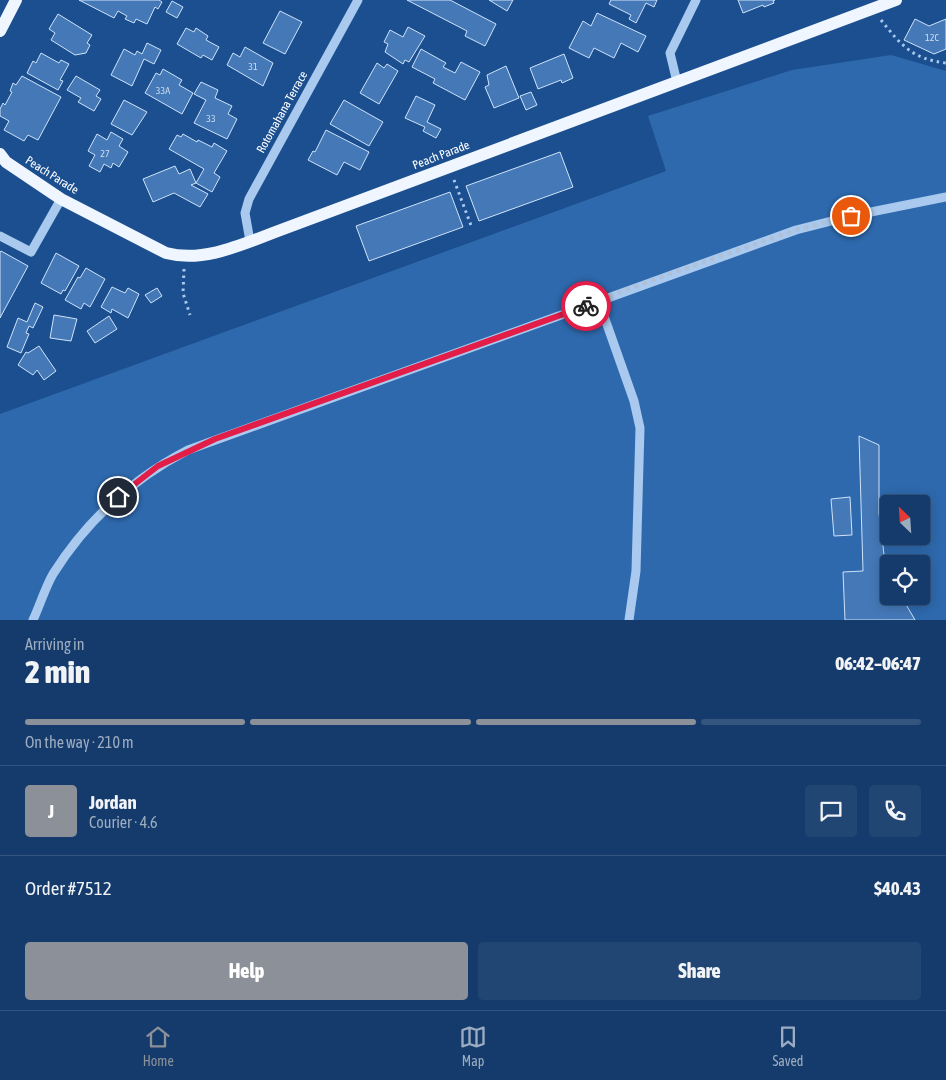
<!DOCTYPE html>
<html lang="en">
<head>
<meta charset="utf-8">
<style>
  :root { --surface:#143b6b; --page:#214673; --text:#f1f3f6; --muted:#9dadc1; --line:#33557e; --accent:#8c9099 }
  body { margin:0; font-family:"Asap Condensed",sans-serif; background:var(--page); color:var(--text); height:100vh; display:flex; flex-direction:column; font-size:19px; white-space:nowrap }
  * { box-sizing:border-box; margin:0 }
  p { font-size:16px; color:var(--muted) }
  .icon { flex:none; width:28px; height:28px; fill:none; stroke:currentColor; stroke-width:2; stroke-linecap:round; stroke-linejoin:round }
  .map { position:relative; height:620px; overflow:hidden }
  .sheet { display:flex; flex-direction:column; background:var(--surface); flex:1 }
  .sheet>* { flex:none }
  .needle { width:32px; rotate:335deg }
  .controls { position:absolute; left:880px; top:495px; display:grid; gap:10px }
  .controls a { display:grid; place-items:center; width:50px; height:50px; border-radius:5px; background:var(--surface); box-shadow:0 2px 12px #0003,0 0 0 1px var(--line); font-size:25px }
  .pin { position:absolute; display:grid; place-items:center; width:42px; height:42px; color:#fff; margin:-21px; border:2px solid #fff; border-radius:50%; box-shadow:0 1px 5px #0007 }
  .courier { position:absolute; display:grid; place-items:center; width:50px; height:50px; margin:-25px; border:4px solid #e11d48; border-radius:50%; background:#fff; color:#222; box-shadow:0 1px 6px #0007 }
  .overview em { font-style:normal; font-weight:800 }
  .overview div { display:flex; flex-direction:column-reverse }
  .overview { display:flex; align-items:center; justify-content:space-between; height:85px; padding:0 25px }
  h1 { font-size:32px; font-weight:800; line-height:38px }
  .bar { display:grid; grid-template-columns:repeat(4,1fr); gap:8px 5px; align-content:center; height:60px; padding:0 25px }
  .bar i { height:6px; border-radius:4px; background:var(--line) }
  .bar .on { background:var(--accent) }
  .bar p { grid-column:span 4 }
  .line { display:flex; align-items:center; gap:12px; padding:0 25px; border-top:1px solid var(--line) }
  .line div { flex:1 }
  .round { display:grid; place-items:center; flex:none; width:52px; height:52px; border-radius:5px; background:var(--page) }
  .button { display:flex; gap:10px; margin-top:auto; padding:10px 25px }
  .button a { flex:1; height:58px; border-radius:5px; background:var(--accent); color:#fff; font-size:20px; font-weight:800; line-height:58px; text-align:center }
  .button a+a { background:var(--page); color:var(--text) }
  .tab-bar { display:flex; justify-content:space-around; align-items:center; height:70px; border-top:1px solid var(--line); background:var(--surface); font-size:14px; color:var(--muted) }
  .tab-bar a { display:grid; justify-items:center; gap:2px }
  .tab-bar .on { color:var(--accent) }
  .map>svg:first-child { display:block }
  .green { fill:#2e69ad; fill-rule:evenodd }
  .building { fill:#4478b7; stroke:#cfe3fa }
  .lines { fill:none; stroke-linecap:round; stroke-linejoin:round }
  .path { stroke:#a9c9ee; stroke-width:3; stroke-dasharray:2.5 4; stroke-linecap:butt }
  .minor { stroke:#a9c9ee; stroke-width:9 }
  .major { stroke:#f0f6ff; stroke-width:12 }
  .done { stroke:#afc1d8; stroke-width:5; stroke-dasharray:0 9 }
  .route { stroke:#e11d48; stroke-width:6 }
  .labels { text-anchor:middle; dominant-baseline:central; stroke-width:5; stroke-linejoin:round; paint-order:stroke }
  .number-label { font-size:10px; fill:#d0dded }
  .street-label { font-size:12px; fill:#fff; stroke:#1b4f8f }
</style>
</head>
<body>
<div class="map">
<svg width="946" height="620" viewBox="0 0 946 620">
  <rect width="100%" height="100%" fill="#1b4f8f"/>
  <path class="green" d="M891,55L946,71V620H0V414L666,171L648,116L792,70ZM889,504H921V536H889ZM889,564H921V596H889Z"/>
  <g class="building">
    <polygon points="79,0 159,0 162,2 158,9 155,7 147,24 136,19 134,23 125,19 127,16 118,11 114,18"/>
    <polygon points="407,0 450,0 496,24 485,46 465,36 467,31"/>
    <polygon points="489,0 513,0 507,11"/>
    <polygon points="611,0 657,0 654,7 646,3 636,23 629,19 631,15 609,4"/>
    <polygon points="738,0 775,0 773,1 774,3 764,7 763,5 743,13"/>
    <polygon points="172,1 183,7 177,18 166,12"/>
    <polygon points="280,11 302,22 285,54 263,43"/>
    <polygon points="597,13 646,36 638,52 621,43 614,58 594,48 589,58 569,48 583,21 591,26"/>
    <polygon points="58,14 92,35 87,43 90,45 86,53 75,55 51,40 55,33 49,29"/>
    <polygon points="915,19 929,26 946,19 946,49 934,54 904,40"/>
    <polygon points="408,27 425,36 409,62 405,60 403,64 385,52 388,44 384,42 390,30 403,37"/>
    <polygon points="186,28 194,32 196,28 208,36 206,40 219,47 212,60 203,55 201,58 177,44"/>
    <polygon points="147,43 161,50 154,64 144,59 132,86 111,75 124,49 135,55 137,51 142,54"/>
    <polygon points="245,47 273,63 263,86 227,65 233,53 240,57"/>
    <polygon points="421,49 446,63 443,67 455,73 461,62 480,72 465,100 433,83 435,79 412,67"/>
    <polygon points="41,53 59,63 61,60 69,64 60,80 63,81 58,90 27,73 33,61 36,63"/>
    <polygon points="564,54 573,78 562,83 561,80 538,89 530,68"/>
    <polygon points="377,63 384,68 387,64 398,71 379,104 360,93"/>
    <polygon points="506,66 519,98 494,108 485,87 489,85 487,75"/>
    <polygon points="163,69 182,80 179,85 193,93 182,114 145,93 156,73 160,75"/>
    <polygon points="22,76 61,97 38,140 28,135 24,141 4,130 9,121 0,116 0,109 3,103 5,105 12,92 10,91 13,83 16,85"/>
    <polygon points="76,76 100,90 96,96 101,99 94,111 78,102 81,98 67,90"/>
    <polygon points="201,82 218,90 215,98 232,106 228,114 237,119 227,139 194,123 206,100 194,94"/>
    <polygon points="531,92 537,105 526,110 520,96"/>
    <polygon points="416,96 435,105 427,122 441,129 436,138 423,131 425,127 405,118"/>
    <polygon points="124,100 147,112 132,135 111,124"/>
    <polygon points="344,100 383,122 369,146 330,124"/>
    <polygon points="326,130 369,152 360,170 344,162 337,175 308,160 313,151 315,152"/>
    <polygon points="111,132 123,139 119,146 128,152 119,167 113,163 111,168 104,164 100,172 89,166 95,155 88,151 97,134 107,140"/>
    <polygon points="183,134 197,142 198,140 212,147 214,143 227,151 214,173 220,177 212,192 196,183 204,169 169,149 177,135 181,137"/>
    <polygon points="560,152 573,187 479,221 466,186"/>
    <polygon points="175,166 179,174 190,169 196,183 191,185 208,194 200,207 174,193 153,202 143,179"/>
    <polygon points="450,192 463,227 369,261 356,226"/>
    <polygon points="1,251 28,266 0,318 0,252"/>
    <polygon points="56,253 79,266 65,291 63,290 61,294 41,283"/>
    <polygon points="86,268 105,279 90,307 84,303 81,309 65,300 78,277 80,278"/>
    <polygon points="112,287 125,293 128,288 139,294 128,318 112,309 111,313 101,307"/>
    <polygon points="157,288 162,296 151,303 145,295"/>
    <polygon points="35,303 43,307 33,328 29,326 26,333 29,334 21,353 7,347 18,318 27,322"/>
    <polygon points="54,315 77,319 71,341 50,338"/>
    <polygon points="109,316 117,329 95,343 87,331"/>
    <polygon points="39,346 56,371 44,380 37,370 33,375 18,365 26,352 28,353"/>
    <polygon points="859,436 879,445 879,513 889,596 901,596 915,620 845,620 843,572 863,571"/>
    <polygon points="850,497 852,535 834,536 831,499"/>
  </g>
  <g class="lines">
    <g class="path">
      <path d="M881,20C901,45 912,59 946,63"/>
      <polyline points="454,180 472,228"/>
      <polyline points="184,269 183,293 190,315"/>
    </g>
    <g class="minor">
      <polyline points="677,82 670,53 696,0"/>
      <polyline points="0,236 31,252 61,199"/>
      <polyline points="250,241 245,213 249,199 358,0"/>
      <polyline points="599,302 634,401 640,428 636,571 629,620"/>
      <path d="M33,620C40,605 45,588 53,574C87,520 132,479 188,450L796,230L851,216L946,197"/>
    </g>
    <g class="major">
      <polyline points="0,31 16,0"/>
      <path d="M0,154L6,162L61,199L166,253C204,263 243,244 278,231L896,0"/>
    </g>
  </g>
  <g class="lines">
    <polyline class="done" points="586,306 652,280 796,230 851,216"/>
    <polyline class="route" points="118,497 158,466 215,439 586,306"/>
  </g>
  <g class="labels">
    <g class="number-label">
      <text x="932" y="37">12C</text>
      <text x="253" y="66">31</text>
      <text x="163" y="90">33A</text>
      <text x="211" y="118">33</text>
      <text x="105" y="153">27</text>
    </g>
    <g class="street-label">
      <text transform="translate(282 112) rotate(-61)">Rotomahana Terrace</text>
      <text transform="translate(441 155) rotate(-21)">Peach Parade</text>
      <text transform="translate(52 175) rotate(32)">Peach Parade</text>
    </g>
  </g>
</svg>
<div class="controls">
<a><svg class="needle" viewBox="-14 -14 28 28"><path d="M0-13l5 13h-10z" fill="#e53935"/><path d="M0 13l5-13h-10z" fill="#9dadc1"/></svg></a>
<a><svg class="icon" aria-label="locate" viewBox="0 0 24 24"><circle cx="12" cy="12" r="6"/><path d="M12 2v4M12 18v4M2 12h4M18 12h4"/></svg></a>
</div>
<div class="pin" style="left:851px;top:216px;background:#ea580c"><svg class="icon" aria-label="bag" viewBox="0 0 24 24"><path d="M5 8h14l-1 12H6zM9 8a3 3 0 0 1 6 0"/></svg></div>
<div class="pin" style="left:118px;top:497px;background:#1f2937"><svg class="icon" aria-label="home" viewBox="0 0 24 24"><path d="M3 11l9-7 9 7M6 9v11h12V9"/></svg></div>
<div class="courier" style="left:586px;top:306px"><svg class="icon" aria-label="bike" viewBox="0 0 24 24"><circle cx="6" cy="16" r="4"/><circle cx="18" cy="16" r="4"/><path d="M6 16l4-8h5l3 8M10 8l3 8H6M13 5h3"/></svg></div>
</div>
<section class="sheet">
<div class="overview"><div><h1>2 min</h1><p>Arriving in</p></div><em>06:42–06:47</em></div>
<div class="bar"><i class="on"></i><i class="on"></i><i class="on"></i><i></i><p>On the way · 210 m</p></div>
<div class="line" style="height:90px"><b class="round" style="background:var(--accent);color:#fff">J</b><div><b>Jordan</b><p>Courier · 4.6</p></div><a class="round"><svg class="icon" aria-label="chat" viewBox="0 0 24 24"><path d="M4 5h16v11H9l-5 4z"/></svg></a><a class="round"><svg class="icon" aria-label="phone" viewBox="0 0 24 24"><path d="M5 4h4l2 5-3 2q2 4 5 5l2-3 5 2v4C11 20 4 13 5 4z"/></svg></a></div>
<div class="line" style="height:65px"><div>Order #7512</div><b>$40.43</b></div>
<div class="button"><a>Help</a><a>Share</a></div>
</section>
<nav class="tab-bar">
<a class="on"><svg class="icon" aria-label="home" viewBox="0 0 24 24"><path d="M3 11l9-7 9 7M6 9v11h12V9"/></svg>Home</a>
<a><svg class="icon" aria-label="map" viewBox="0 0 24 24"><path d="M3 6l6-2 6 2 6-2v14l-6 2-6-2-6 2zM9 4v14M15 6v14"/></svg>Map</a>
<a><svg class="icon" aria-label="saved" viewBox="0 0 24 24"><path d="M7 4h10v16l-5-4-5 4z"/></svg>Saved</a>
</nav>
</body>
</html>
